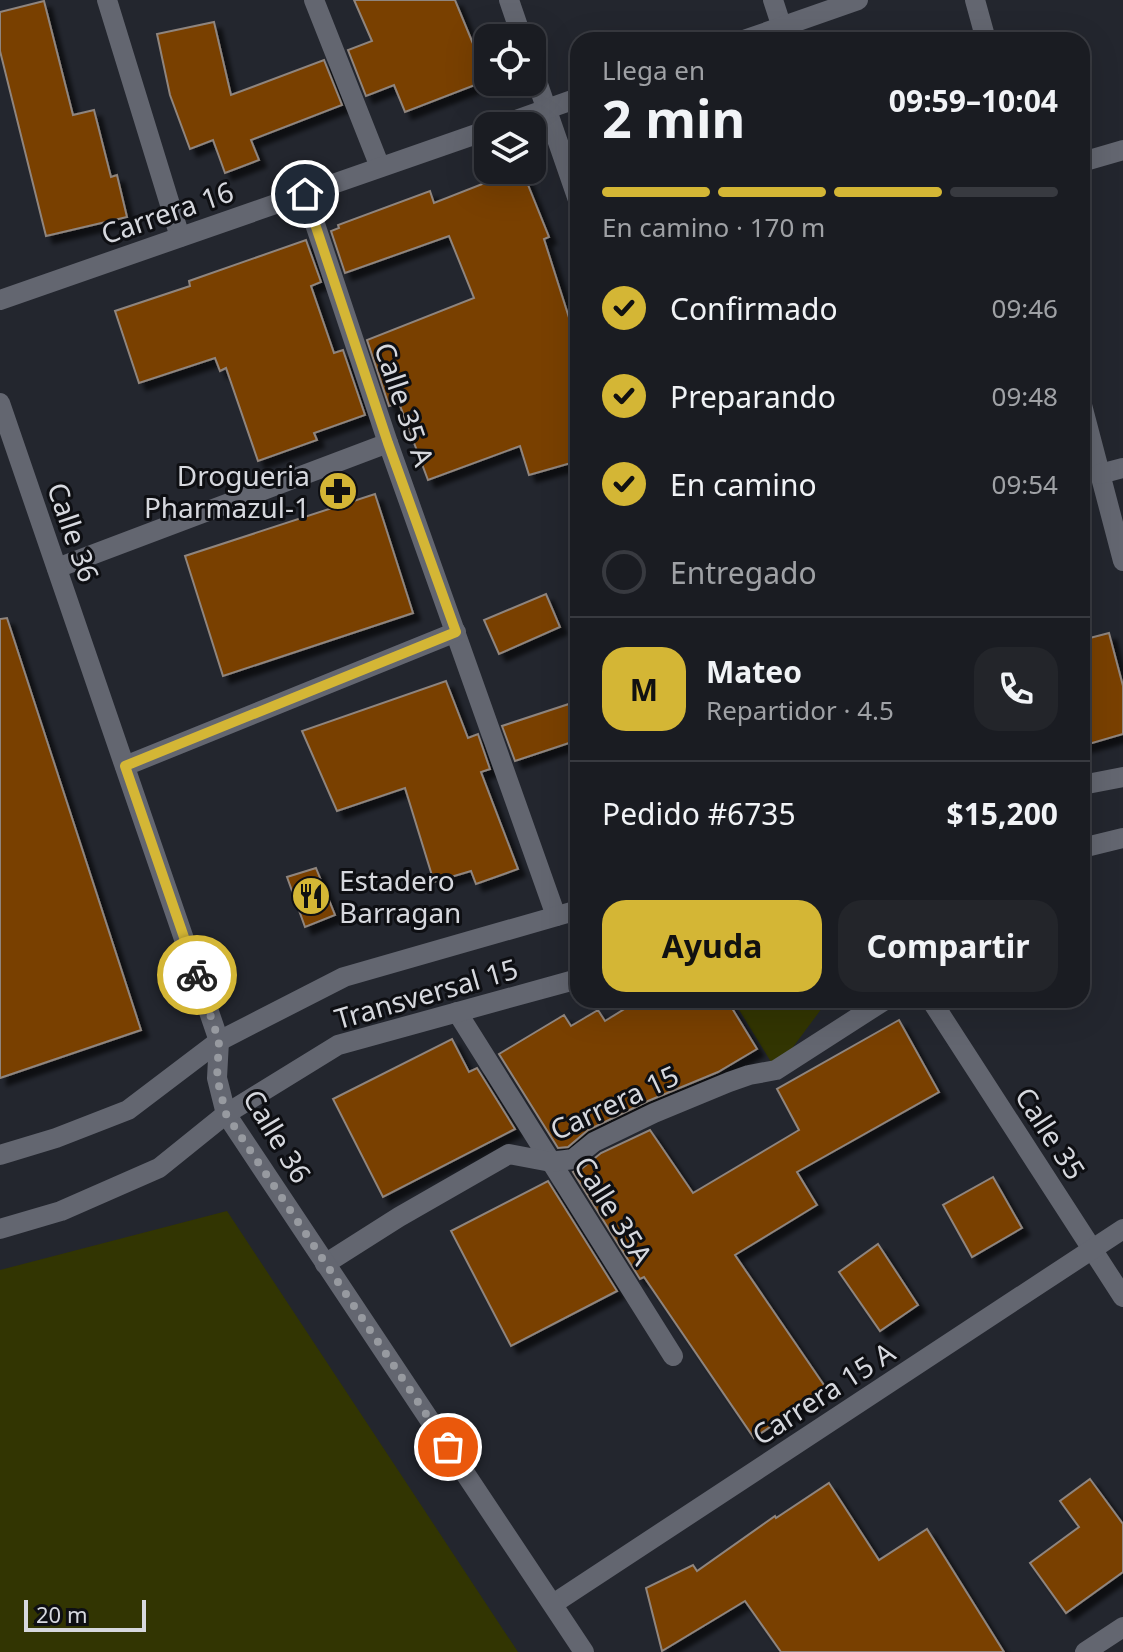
<!DOCTYPE html>
<html lang="es">
<head>
<meta charset="utf-8">
<style>
  :root { --surface:#1a1c22; --page:#23252a; --text:#f1f3f6; --muted:#9fa1a5; --line:#383a40; --accent:#d4b635 }
  body { margin:0; font-family:"Noto Sans",sans-serif; background:var(--page); color:var(--text); height:100vh; display:flex; flex-direction:column; font-size:30px; white-space:nowrap }
  * { box-sizing:border-box; margin:0 }
  p { font-size:26px; color:var(--muted) }
  .icon { flex:none; width:44px; height:44px; fill:none; stroke:currentColor; stroke-width:2; stroke-linecap:round; stroke-linejoin:round }
  .map { position:relative; flex:1; overflow:hidden }
  .side { position:absolute; left:570px; top:32px; width:520px; height:976px; display:flex; flex-direction:column; background:var(--surface); border-radius:24px; box-shadow:0 8px 32px #0002,0 0 0 2px var(--line) }
  .side>* { flex:none }
  .fabs { position:absolute; left:474px; top:24px; display:grid; gap:16px }
  .fabs a { display:grid; place-items:center; width:72px; height:72px; border-radius:16px; background:var(--surface); box-shadow:0 8px 32px #0002,0 0 0 2px var(--line); font-size:40px }
  .scale { position:absolute; left:24px; bottom:20px; width:122px; box-sizing:border-box; padding-left:8px; border:4px solid #d6d8de; border-top:0; font-size:22px; line-height:28px; white-space:nowrap; color:#d6d8de; -webkit-text-stroke:6px #0e0f13; paint-order:stroke }
  .pin { position:absolute; display:grid; place-items:center; width:68px; height:68px; color:#fff; margin:-34px; border:4px solid #fff; border-radius:50%; box-shadow:0 2px 8px #0007 }
  .courier { position:absolute; display:grid; place-items:center; width:80px; height:80px; margin:-40px; border:6px solid #d4b635; border-radius:50%; background:#fff; color:#222; box-shadow:0 2px 10px #0007 }
  .head em { font-style:normal; font-weight:700 }
  .head div { display:flex; flex-direction:column-reverse }
  .head { display:flex; align-items:center; justify-content:space-between; height:136px; padding:0 32px }
  h1 { font-size:52px; font-weight:700; line-height:60px }
  .bar { display:grid; grid-template-columns:repeat(4,1fr); gap:12px 8px; align-content:center; height:96px; padding:0 32px }
  .bar i { height:10px; border-radius:6px; background:var(--line) }
  .bar .on { background:var(--accent) }
  .bar p { grid-column:span 4 }
  .line { display:flex; align-items:center; gap:20px; padding:0 32px; border-top:2px solid var(--line) }
  .line div { flex:1 }
  .round { display:grid; place-items:center; flex:none; width:84px; height:84px; border-radius:24px; background:var(--page) }
  ol { padding:0 32px; list-style:none }
  li { display:flex; align-items:center; gap:24px; height:88px }
  li p { margin-inline-start:auto }
  li .icon { padding:8px; border-radius:50%; background:var(--accent); color:#111; stroke-width:4 }
  li:last-child { color:var(--muted) }
  li i { width:44px; height:44px; border:4px solid var(--line); border-radius:50% }
  .button { display:flex; gap:16px; margin-top:auto; padding:16px 32px }
  .button a { flex:1; height:92px; border-radius:24px; background:var(--accent); color:#111; font-size:32px; font-weight:700; line-height:92px; text-align:center }
  .button a+a { background:var(--page); color:var(--text) }
  .map>svg:first-child { display:block }
  .green { fill:#323502 }
  .building { fill:#793f00; stroke:#8f857e; stroke-width:2; filter:url(#shadow) }
  .lines { fill:none; stroke-linecap:round; stroke-linejoin:round }
  .street { stroke:#636670; stroke-width:20 }
  .secondary { stroke:#636670; stroke-width:20 }
  .done { stroke:#979aa0; stroke-width:8; stroke-dasharray:0 14.4 }
  .route { stroke:#d4b635; stroke-width:10 }
  .labels { text-anchor:middle; dominant-baseline:central; stroke-width:6; stroke-linejoin:round; paint-order:stroke }
  .street-label { font-size:28px; fill:#d6d8de; stroke:#0e0f13 }
  .poi-label { font-size:28px; fill:#d6d8de; stroke:#0e0f13; text-anchor:end }
</style>
</head>
<body>
<div class="map">
<svg width="1123" height="1652" viewBox="0 0 1123 1652">
  <defs>
    <filter id="shadow"><feDropShadow dx="7" dy="7" stdDeviation="2" flood-color="#0009"/></filter>
  </defs>
  <rect width="100%" height="100%" fill="#23262e"/>
  <g class="green">
    <polygon points="733,1000 828,1000 776,1070"/>
    <polygon points="227,1211 518,1652 0,1652 0,1270"/>
  </g>
  <g class="building">
    <polygon points="354,0 455,0 488,80 405,112 394,85 366,96 348,50 372,41"/>
    <polygon points="44,1 73,115 94,110 111,177 117,175 127,217 46,236 0,51 0,12"/>
    <polygon points="214,22 231,95 324,60 342,105 251,140 259,160 225,173 213,140 190,149 170,95 157,34"/>
    <polygon points="518,170 522,170 549,237 544,239 578,346 578,461 529,475 520,446 428,480 399,403 389,406 367,340 474,298 449,236 345,273 331,231 339,228 338,225 430,191 434,203"/>
    <polygon points="306,240 321,282 311,286 334,353 343,350 365,415 314,433 317,440 258,461 226,368 220,371 215,358 139,383 115,311 190,286 189,281"/>
    <polygon points="375,494 413,613 223,676 185,556"/>
    <polygon points="546,594 560,627 499,654 484,620"/>
    <polygon points="7,618 141,1030 0,1078 0,619"/>
    <polygon points="1109,633 1123,686 1123,734 1082,746 1082,640"/>
    <polygon points="446,681 468,738 478,734 490,769 481,772 518,869 476,884 471,871 434,882 405,788 337,811 302,731"/>
    <polygon points="578,701 578,740 515,761 502,726"/>
    <polygon points="316,868 335,915 305,927 287,877"/>
    <polygon points="639,1000 727,1000 757,1049 718,1072 648,1101 588,1130 568,1147 558,1148 499,1054 564,1015 571,1026 598,1010 605,1021"/>
    <polygon points="899,1020 939,1092 797,1172 817,1205 735,1255 826,1388 754,1438 644,1277 640,1279 573,1172 581,1169 601,1153 650,1130 693,1193 799,1130 777,1089"/>
    <polygon points="452,1039 469,1072 477,1068 515,1129 383,1197 333,1099"/>
    <polygon points="993,1177 1022,1228 972,1257 943,1205"/>
    <polygon points="548,1181 617,1291 511,1346 451,1231"/>
    <polygon points="878,1244 918,1305 880,1331 839,1272"/>
    <polygon points="1090,1479 1123,1524 1123,1572 1066,1613 1030,1563 1079,1527 1060,1501"/>
    <polygon points="829,1483 879,1560 927,1529 1004,1652 781,1652 745,1601 662,1651 646,1588 693,1565 697,1571 775,1516 776,1518"/>
  </g>
  <g class="lines">
    <g class="street">
      <polyline points="107,0 180,237"/>
      <polyline points="314,0 380,167"/>
      <polyline points="509,0 522,38"/>
      <polyline points="773,0 786,40"/>
      <polyline points="975,0 986,40"/>
      <polyline points="744,40 858,0"/>
      <polyline points="532,67 578,200"/>
      <polyline points="499,126 578,98"/>
      <polyline points="1082,162 1123,150"/>
      <polyline points="305,194 388,443 556,916"/>
      <polyline points="0,300 488,130"/>
      <polyline points="1082,405 1123,561"/>
      <polyline points="1100,474 1123,468"/>
      <polyline points="57,568 388,443"/>
      <polyline points="125,766 456,632"/>
      <polyline points="931,1000 1123,1297"/>
      <polyline points="457,1012 673,1356"/>
      <polyline points="325,1264 399,1217 509,1154 551,1162 573,1159 594,1142 654,1113 729,1082 749,1075 776,1070 885,1000"/>
      <polyline points="553,1604 1123,1229"/>
      <polyline points="1085,1652 1123,1627"/>
    </g>
    <g class="secondary">
      <polyline points="0,403 219,1041 217,1078 226,1114 584,1652"/>
      <polyline points="1082,785 1123,777"/>
      <polyline points="1082,848 1123,838"/>
      <polyline points="0,1155 56,1138 128,1110 219,1041 344,977 578,910"/>
      <polyline points="0,1229 61,1211 159,1168 226,1114 338,1045 578,979"/>
    </g>
  </g>
  <g class="lines">
    <polyline class="done" points="197,975 219,1041 217,1078 226,1114 448,1447"/>
    <polyline class="route" points="197,975 125,766 456,632 388,443 305,194"/>
  </g>
  <defs>
    <symbol id="pharmacy-disc" viewBox="-11 -11 22 22"><circle r="9.5" fill="#d4b635" stroke="#0e0f13"/><path d="M-2-6h4v4h4v4h-4v4h-4v-4h-4v-4h4Z" fill="#111"/></symbol>
    <symbol id="restaurant-disc" viewBox="-11 -11 22 22"><circle r="9.5" fill="#d4b635" stroke="#0e0f13"/><path d="M-5-6h1v4h1v-4h1v4h1v-4h1v5L-1.5 .5V6h-2V.5L-5-1ZM5-6V6H3V1.5H1.5Q1.5-4 5-6Z" fill="#111"/></symbol>
  </defs>
  <g fill-rule="evenodd">
    <use href="#pharmacy-disc" x="316" y="469" width="44" height="44"/>
    <use href="#restaurant-disc" x="289" y="874" width="44" height="44"/>
  </g>
  <g class="labels">
    <g class="street-label">
      <text transform="translate(167 212) rotate(-19)">Carrera 16</text>
      <text transform="translate(405 404) rotate(71)">Calle 35 A</text>
      <text transform="translate(74 532) rotate(71)">Calle 36</text>
      <text transform="translate(426 993) rotate(-16)">Transversal 15</text>
      <text transform="translate(614 1102) rotate(-25)">Carrera 15</text>
      <text transform="translate(1051 1133) rotate(57)">Calle 35</text>
      <text transform="translate(278 1136) rotate(59)">Calle 36</text>
      <text transform="translate(614 1210) rotate(58)">Calle 35A</text>
      <text transform="translate(823 1393) rotate(-33)">Carrera 15 A</text>
    </g>
    <g class="poi-label">
      <text x="310" y="475">Drogueria<tspan x="310" dy="32">Pharmazul-1</tspan></text>
      <text x="339" y="880" text-anchor="start">Estadero<tspan x="339" dy="32">Barragan</tspan></text>
    </g>
  </g>
</svg>
<div class="fabs">
<a><svg class="icon" aria-label="locate" viewBox="0 0 24 24"><circle cx="12" cy="12" r="6"/><path d="M12 2v4M12 18v4M2 12h4M18 12h4"/></svg></a>
<a><svg class="icon" aria-label="layers" viewBox="0 0 24 24"><path d="M12 4l9 5-9 5-9-5zM3 14l9 5 9-5"/></svg></a>
</div>
<div class="scale">20 m</div>
<div class="pin" style="left:448px;top:1447px;background:#ea580c"><svg class="icon" aria-label="bag" viewBox="0 0 24 24"><path d="M5 8h14l-1 12H6zM9 8a3 3 0 0 1 6 0"/></svg></div>
<div class="pin" style="left:305px;top:194px;background:#1f2937"><svg class="icon" aria-label="home" viewBox="0 0 24 24"><path d="M3 11l9-7 9 7M6 9v11h12V9"/></svg></div>
<div class="courier" style="left:197px;top:975px"><svg class="icon" aria-label="bike" viewBox="0 0 24 24"><circle cx="6" cy="16" r="4"/><circle cx="18" cy="16" r="4"/><path d="M6 16l4-8h5l3 8M10 8l3 8H6M13 5h3"/></svg></div>
<section class="side">
<div class="head"><div><h1>2 min</h1><p>Llega en</p></div><em>09:59–10:04</em></div>
<div class="bar"><i class="on"></i><i class="on"></i><i class="on"></i><i></i><p>En camino · 170 m</p></div>
<ol>
<li><svg class="icon" aria-label="check" viewBox="0 0 24 24"><path d="M5 12l5 5 9-10"/></svg>Confirmado<p>09:46</p></li>
<li><svg class="icon" aria-label="check" viewBox="0 0 24 24"><path d="M5 12l5 5 9-10"/></svg>Preparando<p>09:48</p></li>
<li><svg class="icon" aria-label="check" viewBox="0 0 24 24"><path d="M5 12l5 5 9-10"/></svg>En camino<p>09:54</p></li>
<li><i></i>Entregado</li>
</ol>
<div class="line" style="height:144px"><b class="round" style="background:var(--accent);color:#111">M</b><div><b>Mateo</b><p>Repartidor · 4.5</p></div><a class="round"><svg class="icon" aria-label="phone" viewBox="0 0 24 24"><path d="M5 4h4l2 5-3 2q2 4 5 5l2-3 5 2v4C11 20 4 13 5 4z"/></svg></a></div>
<div class="line" style="height:104px"><div>Pedido #6735</div><b>$15,200</b></div>
<div class="button"><a>Ayuda</a><a>Compartir</a></div>
</section>
</div>
</body>
</html>
